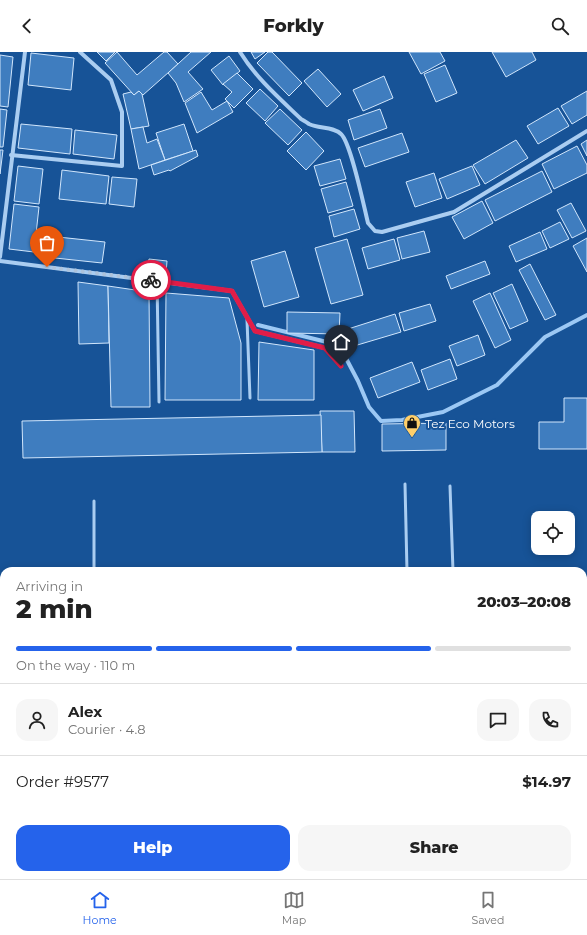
<!DOCTYPE html>
<html lang="en">
<head>
<meta charset="utf-8">
<style>
  :root { --surface:#fff; --page:#f6f6f6; --text:#222; --muted:#767676; --line:#e0e0e0; --accent:#2563eb }
  body { margin:0; font-family:Montserrat,sans-serif; background:var(--page); color:var(--text); height:100vh; display:flex; flex-direction:column; font-size:15px; white-space:nowrap }
  * { box-sizing:border-box; margin:0 }
  p { font-size:13px; color:var(--muted) }
  .icon { flex:none; width:22px; height:22px; fill:none; stroke:currentColor; stroke-width:2; stroke-linecap:round; stroke-linejoin:round }
  .map { position:relative; flex:1; overflow:hidden }
  .sheet { position:absolute; left:0px; top:515px; width:587px; height:312px; display:flex; flex-direction:column; background:var(--surface); border-radius:12px 12px 0 0; box-shadow:0 2px 10px #0003 }
  .sheet>* { flex:none }
  .tools { position:absolute; left:531px; top:459px; display:grid; gap:8px }
  .tools a { display:grid; place-items:center; width:44px; height:44px; border-radius:8px; background:var(--surface); box-shadow:0 2px 10px #0003; font-size:20px }
  .pin { position:absolute; display:grid; place-items:center; width:34px; height:34px; color:#fff; margin:-41px -17px; border-radius:50% 50% 50% 0; rotate:-45deg; box-shadow:0 0 4px #0007 }
  .pin .icon { rotate:45deg }
  .courier { position:absolute; display:grid; place-items:center; width:40px; height:40px; margin:-20px; border:3px solid #e11d48; border-radius:50%; background:#fff; color:#222; box-shadow:0 1px 5px #0007 }
  .overview em { font-style:normal; font-weight:800 }
  .overview div { display:flex; flex-direction:column-reverse }
  .overview { display:flex; align-items:center; justify-content:space-between; height:68px; padding:0 16px }
  h1 { font-size:26px; font-weight:800; line-height:30px }
  .bar { display:grid; grid-template-columns:repeat(4,1fr); gap:6px 4px; align-content:center; height:48px; padding:0 16px }
  .bar i { height:5px; border-radius:3px; background:var(--line) }
  .bar .on { background:var(--accent) }
  .bar p { grid-column:span 4 }
  .line { display:flex; align-items:center; gap:10px; padding:0 16px; border-top:1px solid var(--line) }
  .line div { flex:1 }
  .round { display:grid; place-items:center; flex:none; width:42px; height:42px; border-radius:12px; background:var(--page) }
  .action { display:flex; gap:8px; margin-top:auto; padding:8px 16px }
  .action a { flex:1; height:46px; border-radius:12px; background:var(--accent); color:#fff; font-size:16px; font-weight:800; line-height:46px; text-align:center }
  .action a+a { background:var(--page); color:var(--text) }
  header { display:flex; justify-content:space-between; align-items:center; height:52px; padding:0 16px; background:var(--surface); font-size:18px; font-weight:800 }
  .dock { display:flex; justify-content:space-around; align-items:center; height:56px; border-top:1px solid var(--line); background:var(--surface); font-size:11px; color:var(--muted) }
  .dock a { display:grid; justify-items:center; gap:2px }
  .dock .on { color:var(--accent) }
  .map>svg:first-child { display:block }
  .lines { fill:none; stroke-linecap:round; stroke-linejoin:round }
  .stream { stroke:#9cc8f4; stroke-width:4 }
  .building { fill:#3f7dbf; stroke:#d1e6fc }
  .path { stroke:#aacdf1; stroke-width:2.5; stroke-dasharray:2 3; stroke-linecap:butt }
  .service { stroke:#aacdf1; stroke-width:3 }
  .minor { stroke:#aacdf1; stroke-width:4 }
  .trunk { stroke:#fafcff; stroke-width:11 }
  .done { stroke:#aec3db; stroke-width:4; stroke-dasharray:0 7.2 }
  .route { stroke:#e11d48; stroke-width:5 }
  .labels { text-anchor:middle; dominant-baseline:central; stroke-width:4; stroke-linejoin:round; paint-order:stroke }
  .poi-label { font-size:12px; fill:#fff; stroke:#175397; text-anchor:start }
</style>
</head>
<body>
<header><svg class="icon" aria-label="back" viewBox="0 0 24 24"><path d="M15 5l-7 7 7 7"/></svg>Forkly<svg class="icon" aria-label="search" viewBox="0 0 24 24"><circle cx="10" cy="10" r="6"/><path d="M15 15l6 6"/></svg></header>
<div class="map">
<svg width="587" height="827" viewBox="0 0 587 827">
  <rect width="100%" height="100%" fill="#175397"/>
  <g class="lines">
    <polyline class="stream" points="258,273 339,293 358,329 369,355 381,369 402,368 443,360 497,333 545,285 587,263"/>
  </g>
  <g class="building">
    <polygon points="97,0 115,0 106,9"/>
    <polygon points="117,0 137,23 164,0 167,0 178,12 143,43 139,39 134,43 105,11"/>
    <polygon points="191,0 211,0 188,20 203,37 184,50 176,31 168,21"/>
    <polygon points="251,0 265,0 255,7"/>
    <polygon points="268,0 272,0 302,31 289,44 257,11"/>
    <polygon points="409,0 440,0 445,9 421,22"/>
    <polygon points="492,0 532,0 536,8 506,25"/>
    <polygon points="31,1 74,6 71,38 28,33"/>
    <polygon points="0,3 13,5 8,55 0,54"/>
    <polygon points="229,4 240,19 223,33 211,18"/>
    <polygon points="445,13 457,41 436,50 424,22"/>
    <polygon points="318,17 341,42 327,55 304,29"/>
    <polygon points="237,21 253,37 234,56 225,47 232,40 223,32"/>
    <polygon points="384,24 393,46 363,59 353,38"/>
    <polygon points="260,37 278,54 265,69 246,51"/>
    <polygon points="139,39 142,42 149,74 131,77 123,42 131,40 134,43"/>
    <polygon points="587,39 587,63 572,72 561,54"/>
    <polygon points="201,40 212,58 227,49 233,60 197,81 185,51"/>
    <polygon points="558,56 569,74 538,92 527,74"/>
    <polygon points="0,57 7,58 3,95 0,95"/>
    <polygon points="280,57 302,78 288,93 265,71"/>
    <polygon points="380,57 387,76 354,88 348,68"/>
    <polygon points="21,72 72,77 70,102 18,96"/>
    <polygon points="184,72 193,99 165,108 156,81"/>
    <polygon points="143,75 147,91 157,87 165,108 139,117 131,77"/>
    <polygon points="75,78 117,83 114,107 73,102"/>
    <polygon points="306,80 324,99 306,118 287,99"/>
    <polygon points="402,81 409,100 365,115 358,96"/>
    <polygon points="516,88 528,106 485,132 473,113"/>
    <polygon points="587,88 587,104 581,92"/>
    <polygon points="577,94 587,113 587,121 554,137 542,112"/>
    <polygon points="0,98 3,98 0,122"/>
    <polygon points="196,98 198,104 170,119 169,118 154,123 151,113"/>
    <polygon points="340,107 346,127 320,134 314,114"/>
    <polygon points="18,114 43,117 39,152 14,149"/>
    <polygon points="472,114 480,133 447,147 439,127"/>
    <polygon points="62,118 109,124 106,152 59,147"/>
    <polygon points="542,119 552,140 495,169 485,148"/>
    <polygon points="434,121 442,146 415,155 406,130"/>
    <polygon points="112,125 137,127 134,155 109,152"/>
    <polygon points="346,130 353,154 328,161 321,137"/>
    <polygon points="482,149 493,171 464,187 452,165"/>
    <polygon points="571,151 586,179 572,186 557,158"/>
    <polygon points="14,152 39,155 34,200 9,197"/>
    <polygon points="354,157 360,177 334,185 329,164"/>
    <polygon points="560,170 569,187 550,196 542,179"/>
    <polygon points="424,179 430,200 402,207 397,186"/>
    <polygon points="540,180 547,197 516,210 509,194"/>
    <polygon points="58,185 105,190 102,211 55,206"/>
    <polygon points="587,186 587,220 573,194"/>
    <polygon points="347,187 363,243 331,252 315,196"/>
    <polygon points="394,187 400,208 368,217 362,196"/>
    <polygon points="285,199 299,245 264,255 251,209"/>
    <polygon points="149,207 167,209 166,222 147,220"/>
    <polygon points="485,209 490,222 451,237 446,224"/>
    <polygon points="530,212 556,263 545,268 519,218"/>
    <polygon points="78,230 108,234 109,291 79,292"/>
    <polygon points="512,232 528,269 510,277 493,241"/>
    <polygon points="108,234 149,240 150,355 111,355"/>
    <polygon points="166,241 229,246 241,291 241,348 165,348"/>
    <polygon points="490,241 511,288 495,296 473,249"/>
    <polygon points="430,252 436,269 404,279 399,261"/>
    <polygon points="287,260 340,261 339,282 287,281"/>
    <polygon points="395,262 401,280 354,294 348,277"/>
    <polygon points="478,283 485,303 457,314 449,294"/>
    <polygon points="259,290 314,298 314,348 258,348"/>
    <polygon points="450,307 457,327 428,338 421,318"/>
    <polygon points="412,310 420,330 378,346 370,326"/>
    <polygon points="564,346 587,346 587,397 539,397 539,370 564,370"/>
    <polygon points="320,359 354,359 355,400 322,400"/>
    <polygon points="321,363 322,400 23,406 22,369"/>
    <polygon points="446,371 446,398 382,399 382,372"/>
    <rect x="583" y="716" width="4" height="31"/>
    <rect x="0" y="756" width="4" height="43"/>
    <rect x="129" y="823" width="32" height="4"/>
    <rect x="217" y="823" width="20" height="4"/>
    <rect x="426" y="823" width="30" height="4"/>
    <polygon points="550,823 562,823 561,827 550,827"/>
  </g>
  <g class="lines">
    <g class="path">
      <polyline points="0,535 4,536"/>
      <polyline points="583,629 587,629"/>
    </g>
    <g class="service">
      <polyline points="157,229 159,350"/>
      <polyline points="247,268 250,346"/>
      <polyline points="405,432 407,519"/>
      <polyline points="450,434 453,519"/>
      <polyline points="94,449 94,519"/>
      <polyline points="0,641 4,630"/>
      <polyline points="583,698 587,698"/>
      <polyline points="0,820 10,827"/>
      <polyline points="177,823 177,827"/>
      <polyline points="391,823 391,827"/>
      <polyline points="264,827 264,823"/>
      <polyline points="480,827 480,823"/>
    </g>
    <g class="minor">
      <path d="M240,0C256,26 279,46 301,67C303,68 306,70 309,72C319,77 333,74 341,82C351,91 364,155 368,171L375,179L382,180L454,160L587,79"/>
      <polyline points="11,103 122,114 122,60 111,28 80,0"/>
      <polyline points="0,205 25,0"/>
      <polyline points="0,209 232,239 255,279 325,296 341,314"/>
    </g>
    <g class="trunk">
      <polyline points="583,552 587,552"/>
      <polyline points="0,560 4,560"/>
      <polyline points="583,587 587,587"/>
      <polyline points="0,597 4,597"/>
    </g>
  </g>
  <g class="lines">
    <polyline class="done" points="47,215 151,228"/>
    <polyline class="route" points="151,228 232,239 255,279 325,296 341,314"/>
  </g>
  <defs>
    <symbol id="shop-pin" viewBox="-11 -11 22 30"><path d="M0 17L-7.5 6A9.5 9.5 0 1 1 7.5 6Z" fill="#ffcf6a" stroke="#175397"/><path d="M-5-2.5h2.3a2.7 3.5 0 0 1 5.4 0H5L5.5 6h-11ZM-1.5-2.5h3a1.5 2.3 0 0 0-3 0Z" fill="#111"/></symbol>
  </defs>
  <g fill-rule="evenodd">
    <use href="#shop-pin" x="402" y="361" width="20" height="27"/>
  </g>
  <g class="labels">
    <g class="poi-label">
      <text x="425" y="371">Tez Eco Motors</text>
    </g>
  </g>
</svg>
<div class="tools">
<a><svg class="icon" aria-label="locate" viewBox="0 0 24 24"><circle cx="12" cy="12" r="6"/><path d="M12 2v4M12 18v4M2 12h4M18 12h4"/></svg></a>
</div>
<div class="pin" style="left:47px;top:215px;background:#ea580c"><svg class="icon" aria-label="bag" viewBox="0 0 24 24"><path d="M5 8h14l-1 12H6zM9 8a3 3 0 0 1 6 0"/></svg></div>
<div class="pin" style="left:341px;top:314px;background:#1f2937"><svg class="icon" aria-label="home" viewBox="0 0 24 24"><path d="M3 11l9-7 9 7M6 9v11h12V9"/></svg></div>
<div class="courier" style="left:151px;top:228px"><svg class="icon" aria-label="bike" viewBox="0 0 24 24"><circle cx="6" cy="16" r="4"/><circle cx="18" cy="16" r="4"/><path d="M6 16l4-8h5l3 8M10 8l3 8H6M13 5h3"/></svg></div>
<section class="sheet">
<div class="overview"><div><h1>2 min</h1><p>Arriving in</p></div><em>20:03–20:08</em></div>
<div class="bar"><i class="on"></i><i class="on"></i><i class="on"></i><i></i><p>On the way · 110 m</p></div>
<div class="line" style="height:72px"><a class="round"><svg class="icon" aria-label="person" viewBox="0 0 24 24"><circle cx="12" cy="8" r="4"/><path d="M4 21q1-7 8-7t8 7"/></svg></a><div><b>Alex</b><p>Courier · 4.8</p></div><a class="round"><svg class="icon" aria-label="chat" viewBox="0 0 24 24"><path d="M4 5h16v11H9l-5 4z"/></svg></a><a class="round"><svg class="icon" aria-label="phone" viewBox="0 0 24 24"><path d="M5 4h4l2 5-3 2q2 4 5 5l2-3 5 2v4C11 20 4 13 5 4z"/></svg></a></div>
<div class="line" style="height:52px"><div>Order #9577</div><b>$14.97</b></div>
<div class="action"><a>Help</a><a>Share</a></div>
</section>
</div>
<nav class="dock">
<a class="on"><svg class="icon" aria-label="home" viewBox="0 0 24 24"><path d="M3 11l9-7 9 7M6 9v11h12V9"/></svg>Home</a>
<a><svg class="icon" aria-label="map" viewBox="0 0 24 24"><path d="M3 6l6-2 6 2 6-2v14l-6 2-6-2-6 2zM9 4v14M15 6v14"/></svg>Map</a>
<a><svg class="icon" aria-label="saved" viewBox="0 0 24 24"><path d="M7 4h10v16l-5-4-5 4z"/></svg>Saved</a>
</nav>
</body>
</html>
